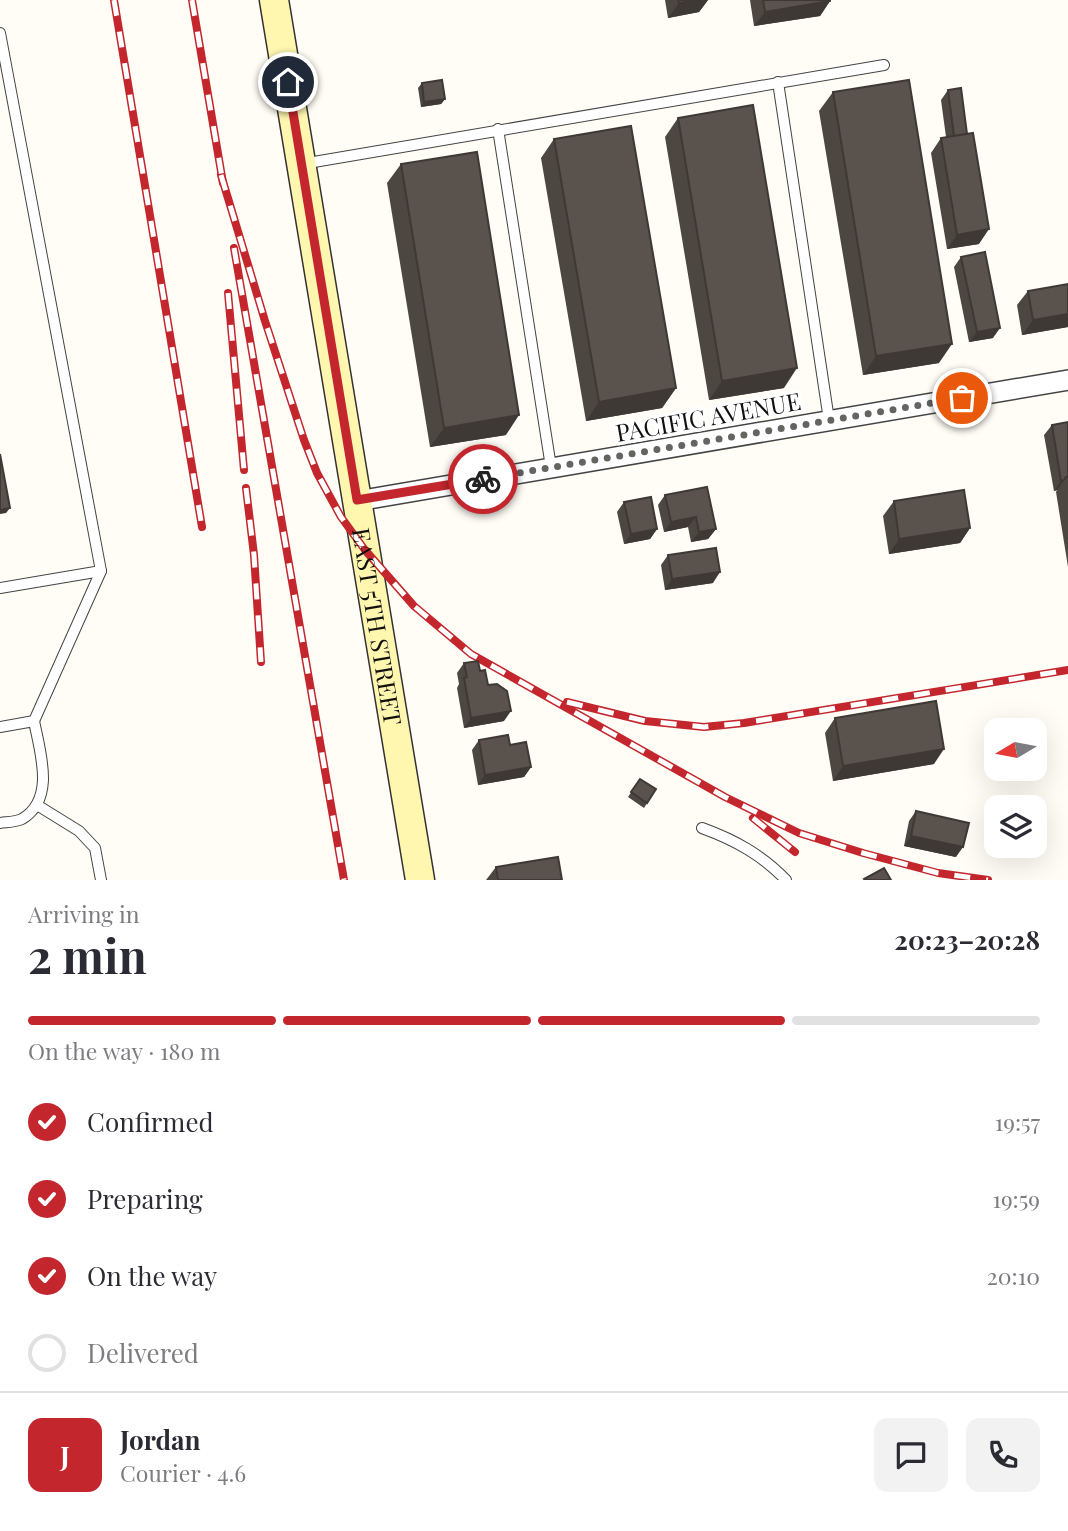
<!DOCTYPE html>
<html lang="en">
<head>
<meta charset="utf-8">
<style>
  :root { --surface:#fff; --page:#f2f2f3; --text:#2b2b33; --muted:#7c7c81; --line:#e1e1e2; --accent:#c4262e }
  body { margin:0; font-family:"Playfair Display",serif; background:var(--page); color:var(--text); height:100vh; display:flex; flex-direction:column; font-size:26px; white-space:nowrap }
  * { box-sizing:border-box; margin:0 }
  p { font-size:23px; color:var(--muted) }
  .icon { flex:none; width:38px; height:38px; fill:none; stroke:currentColor; stroke-width:2; stroke-linecap:round; stroke-linejoin:round }
  .map { position:relative; height:880px; overflow:hidden }
  .details { display:flex; flex-direction:column; background:var(--surface); flex:1 }
  .details>* { flex:none }
  .needle { width:46px; rotate:260deg }
  .tools { position:absolute; left:984px; top:718px; display:grid; gap:14px }
  .tools a { display:grid; place-items:center; width:63px; height:63px; border-radius:14px; background:var(--surface); box-shadow:0 7px 28px #0002; font-size:35px }
  .pin { position:absolute; display:grid; place-items:center; width:60px; height:60px; color:#fff; margin:-30px; border:4px solid #fff; border-radius:50%; box-shadow:0 2px 7px #0007 }
  .courier { position:absolute; display:grid; place-items:center; width:70px; height:70px; margin:-35px; border:5px solid #c4262e; border-radius:50%; background:#fff; color:#222; box-shadow:0 2px 9px #0007 }
  .summary em { font-style:normal; font-weight:700 }
  .summary div { display:flex; flex-direction:column-reverse }
  .summary { display:flex; align-items:center; justify-content:space-between; height:119px; padding:0 28px }
  h1 { font-size:46px; font-weight:700; line-height:52px }
  .bar { display:grid; grid-template-columns:repeat(4,1fr); gap:10px 7px; align-content:center; height:84px; padding:0 28px }
  .bar i { height:9px; border-radius:5px; background:var(--line) }
  .bar .current { background:var(--accent) }
  .bar p { grid-column:span 4 }
  .line { display:flex; align-items:center; gap:18px; padding:0 28px; border-top:2px solid var(--line) }
  .line div { flex:1 }
  .round { display:grid; place-items:center; flex:none; width:74px; height:74px; border-radius:14px; background:var(--page) }
  ol { padding:0 28px; list-style:none }
  li { display:flex; align-items:center; gap:21px; height:77px }
  li p { margin-inline-start:auto }
  li .icon { padding:7px; border-radius:50%; background:var(--accent); color:#fff; stroke-width:4 }
  li:last-child { color:var(--muted) }
  li i { width:38px; height:38px; border:4px solid var(--line); border-radius:50% }
  .map>svg:first-child { display:block }
  .lines { fill:none; stroke-linecap:round; stroke-linejoin:round }
  .lane-casing { stroke:#444; stroke-width:12 }
  .street-casing { stroke:#444; stroke-width:22 }
  .secondary-casing { stroke:#333; stroke-width:31 }
  .lane { stroke:#fff; stroke-width:10 }
  .street { stroke:#fff; stroke-width:19 }
  .secondary { stroke:#fff6b0; stroke-width:28 }
  .rail-casing { stroke:#c4262e; stroke-width:8 }
  .rail { stroke:#fff; stroke-width:5; stroke-dasharray:16; stroke-linecap:butt }
  .wall { fill:#4d4742 }
  .shaded-wall { fill:#3f3936 }
  .building { fill:#5a524d; stroke:#3f3936; stroke-width:2 }
  .done { stroke:#646461; stroke-width:7; stroke-dasharray:0 12.6 }
  .route { stroke:#c4262e; stroke-width:9 }
  .labels { text-anchor:middle; dominant-baseline:central; stroke-width:7; stroke-linejoin:round; paint-order:stroke }
  .street-label { font-size:24px; fill:#111; stroke:#fff }
</style>
</head>
<body>
<div class="map">
<svg width="1068" height="880" viewBox="0 0 1068 880">
  <rect width="100%" height="100%" fill="#fffdf5"/>
  <g class="lines">
    <defs>
      <g id="lane">
        <polyline points="0,33 101,571 0,588"/>
        <polyline points="778,82 829,420"/>
        <polyline points="498,129 551,467"/>
        <polyline points="302,164 884,65"/>
        <polyline points="34,721 101,571"/>
        <path d="M0,727L34,721C40,752 56,799 22,819C16,822 7,822 0,823"/>
        <polyline points="37,805 79,831 95,848 101,880"/>
        <path d="M702,828C735,840 762,855 786,880"/>
      </g>
      <polyline id="street" points="357,501 1068,380"/>
      <g id="secondary">
        <path id="s1" d="M274,0L420,880"/>
      </g>
    </defs>
    <use href="#lane" class="lane-casing"/>
    <use href="#street" class="street-casing"/>
    <use href="#secondary" class="secondary-casing"/>
    <use href="#lane" class="lane"/>
    <use href="#street" class="street"/>
    <use href="#secondary" class="secondary"/>
    <defs>
      <g id="rail">
        <polyline points="114,0 202,527"/>
        <polyline points="192,0 223,183"/>
        <polyline points="221,175 265,321 304,440 317,473 341,517 365,550 414,606 471,654 725,797 799,833 863,853 938,873 988,880"/>
        <polyline points="234,248 344,880"/>
        <polyline points="228,293 244,470"/>
        <polyline points="246,488 254,555 261,662"/>
        <polyline points="567,702 645,721 704,727 744,723 1068,670"/>
        <polyline points="753,818 795,852"/>
      </g>
    </defs>
    <use href="#rail" class="rail-casing"/>
    <use href="#rail" class="rail"/>
  </g>
  <g class="wall">
    <polygon points="665,0 708,0 699,12 668,18"/>
    <polygon points="750,0 830,0 830,1 820,16 754,26"/>
    <polygon points="422,83 445,99 441,104 421,107 418,88"/>
    <polygon points="948,90 979,244 947,249 931,153 941,138 946,137 941,100"/>
    <polygon points="833,92 939,363 863,375 819,111"/>
    <polygon points="678,118 784,388 709,400 665,137"/>
    <polygon points="554,139 676,388 662,408 586,421 541,158"/>
    <polygon points="401,164 506,435 430,447 387,183"/>
    <polygon points="961,257 993,338 969,342 954,267"/>
    <polygon points="1068,284 1068,327 1022,335 1017,305 1028,291"/>
    <polygon points="1068,422 1068,567 1056,492 1057,490 1054,491 1044,435 1052,425"/>
    <polygon points="665,495 716,529 708,539 691,542 688,527 664,532 658,505"/>
    <polygon points="894,501 970,528 960,543 889,554 883,516"/>
    <polygon points="624,502 657,529 650,539 624,544 617,512"/>
    <polygon points="668,555 713,583 665,590 661,565"/>
    <polygon points="464,663 480,671 488,685 504,721 464,728 457,688 459,684 457,673"/>
    <polygon points="835,718 934,764 833,781 825,733"/>
    <polygon points="479,740 531,767 524,777 478,785 472,750"/>
    <polygon points="640,779 656,789 644,808 628,797"/>
    <polygon points="916,811 956,857 904,846 909,821"/>
    <polygon points="496,867 562,880 486,880"/>
  </g>
  <g class="shaded-wall">
    <polygon points="695,0 708,0 699,12 668,18 679,3"/>
    <polygon points="830,1 820,16 754,26 765,12"/>
    <polygon points="445,99 441,104 421,107 424,102"/>
    <polygon points="989,229 979,244 947,249 957,235"/>
    <polygon points="1068,314 1068,327 1022,335 1033,320"/>
    <polygon points="1000,328 993,338 969,342 977,332"/>
    <polygon points="952,344 939,363 863,375 876,356"/>
    <polygon points="797,368 784,388 709,400 722,381"/>
    <polygon points="676,388 662,408 586,421 599,402"/>
    <polygon points="519,415 506,435 430,447 444,428"/>
    <polygon points="1064,480 1057,490 1054,491 1061,481"/>
    <polygon points="10,508 6,513 0,514 0,510"/>
    <polygon points="696,517 688,527 664,532 671,522"/>
    <polygon points="970,528 960,543 889,554 899,539"/>
    <polygon points="657,529 650,539 624,544 631,534"/>
    <polygon points="716,529 708,539 691,542 699,532"/>
    <polygon points="720,572 713,583 665,590 672,579"/>
    <polygon points="511,711 504,721 464,728 471,718"/>
    <polygon points="944,749 934,764 833,781 843,766"/>
    <polygon points="531,767 524,777 478,785 485,775"/>
    <polygon points="911,836 963,847 956,857 904,846"/>
  </g>
  <g class="building">
    <polygon points="678,0 695,0 679,3"/>
    <polygon points="763,0 830,0 830,1 765,12"/>
    <polygon points="442,80 445,99 424,102 422,83"/>
    <polygon points="909,80 952,344 876,356 833,92"/>
    <polygon points="961,88 967,134 954,136 948,90"/>
    <polygon points="753,105 797,368 722,381 678,118"/>
    <polygon points="631,126 676,388 599,402 554,139"/>
    <polygon points="973,133 989,229 957,235 941,138"/>
    <polygon points="477,152 519,415 444,428 401,164"/>
    <polygon points="985,252 1000,328 977,332 961,257"/>
    <polygon points="1068,284 1068,314 1033,320 1028,291"/>
    <polygon points="1068,422 1068,477 1066,477 1064,480 1061,481 1052,425"/>
    <polygon points="0,454 10,508 0,510"/>
    <polygon points="707,487 716,529 699,532 696,517 671,522 665,495"/>
    <polygon points="964,490 970,528 899,539 894,501"/>
    <polygon points="651,497 657,529 631,534 624,502"/>
    <polygon points="716,548 720,572 672,579 668,555"/>
    <polygon points="478,661 480,671 485,670 488,685 497,684 507,691 511,711 471,718 464,678 467,677 464,663"/>
    <polygon points="936,701 944,749 843,766 835,718"/>
    <polygon points="508,735 510,745 526,742 531,767 485,775 479,740"/>
    <polygon points="640,779 656,789 647,803 631,792"/>
    <polygon points="916,811 969,823 963,847 911,836"/>
    <polygon points="558,857 562,880 498,880 496,867"/>
    <polygon points="884,868 891,880 865,880 864,879"/>
  </g>
  <g class="lines">
    <polyline class="done" points="483,479 962,398"/>
    <polyline class="route" points="288,82 357,500 483,479"/>
  </g>
  <g class="labels">
    <g class="street-label">
      <text transform="translate(708 416) rotate(-10)">PACIFIC AVENUE</text>
      <text stroke="none"><textPath href="#s1" startOffset="635">EAST 5TH STREET</textPath></text>
    </g>
  </g>
</svg>
<div class="tools">
<a><svg class="needle" viewBox="-14 -14 28 28"><path d="M0-13l5 13h-10z" fill="#e53935"/><path d="M0 13l5-13h-10z" fill="#7c7c81"/></svg></a>
<a><svg class="icon" aria-label="layers" viewBox="0 0 24 24"><path d="M12 4l9 5-9 5-9-5zM3 14l9 5 9-5"/></svg></a>
</div>
<div class="pin" style="left:962px;top:398px;background:#ea580c"><svg class="icon" aria-label="bag" viewBox="0 0 24 24"><path d="M5 8h14l-1 12H6zM9 8a3 3 0 0 1 6 0"/></svg></div>
<div class="pin" style="left:288px;top:82px;background:#1f2937"><svg class="icon" aria-label="home" viewBox="0 0 24 24"><path d="M3 11l9-7 9 7M6 9v11h12V9"/></svg></div>
<div class="courier" style="left:483px;top:479px"><svg class="icon" aria-label="bike" viewBox="0 0 24 24"><circle cx="6" cy="16" r="4"/><circle cx="18" cy="16" r="4"/><path d="M6 16l4-8h5l3 8M10 8l3 8H6M13 5h3"/></svg></div>
</div>
<section class="details">
<div class="summary"><div><h1>2 min</h1><p>Arriving in</p></div><em>20:23–20:28</em></div>
<div class="bar"><i class="current"></i><i class="current"></i><i class="current"></i><i></i><p>On the way · 180 m</p></div>
<ol>
<li><svg class="icon" aria-label="check" viewBox="0 0 24 24"><path d="M5 12l5 5 9-10"/></svg>Confirmed<p>19:57</p></li>
<li><svg class="icon" aria-label="check" viewBox="0 0 24 24"><path d="M5 12l5 5 9-10"/></svg>Preparing<p>19:59</p></li>
<li><svg class="icon" aria-label="check" viewBox="0 0 24 24"><path d="M5 12l5 5 9-10"/></svg>On the way<p>20:10</p></li>
<li><i></i>Delivered</li>
</ol>
<div class="line" style="height:126px"><b class="round" style="background:var(--accent);color:#fff">J</b><div><b>Jordan</b><p>Courier · 4.6</p></div><a class="round"><svg class="icon" aria-label="chat" viewBox="0 0 24 24"><path d="M4 5h16v11H9l-5 4z"/></svg></a><a class="round"><svg class="icon" aria-label="phone" viewBox="0 0 24 24"><path d="M5 4h4l2 5-3 2q2 4 5 5l2-3 5 2v4C11 20 4 13 5 4z"/></svg></a></div>
</section>
</body>
</html>
